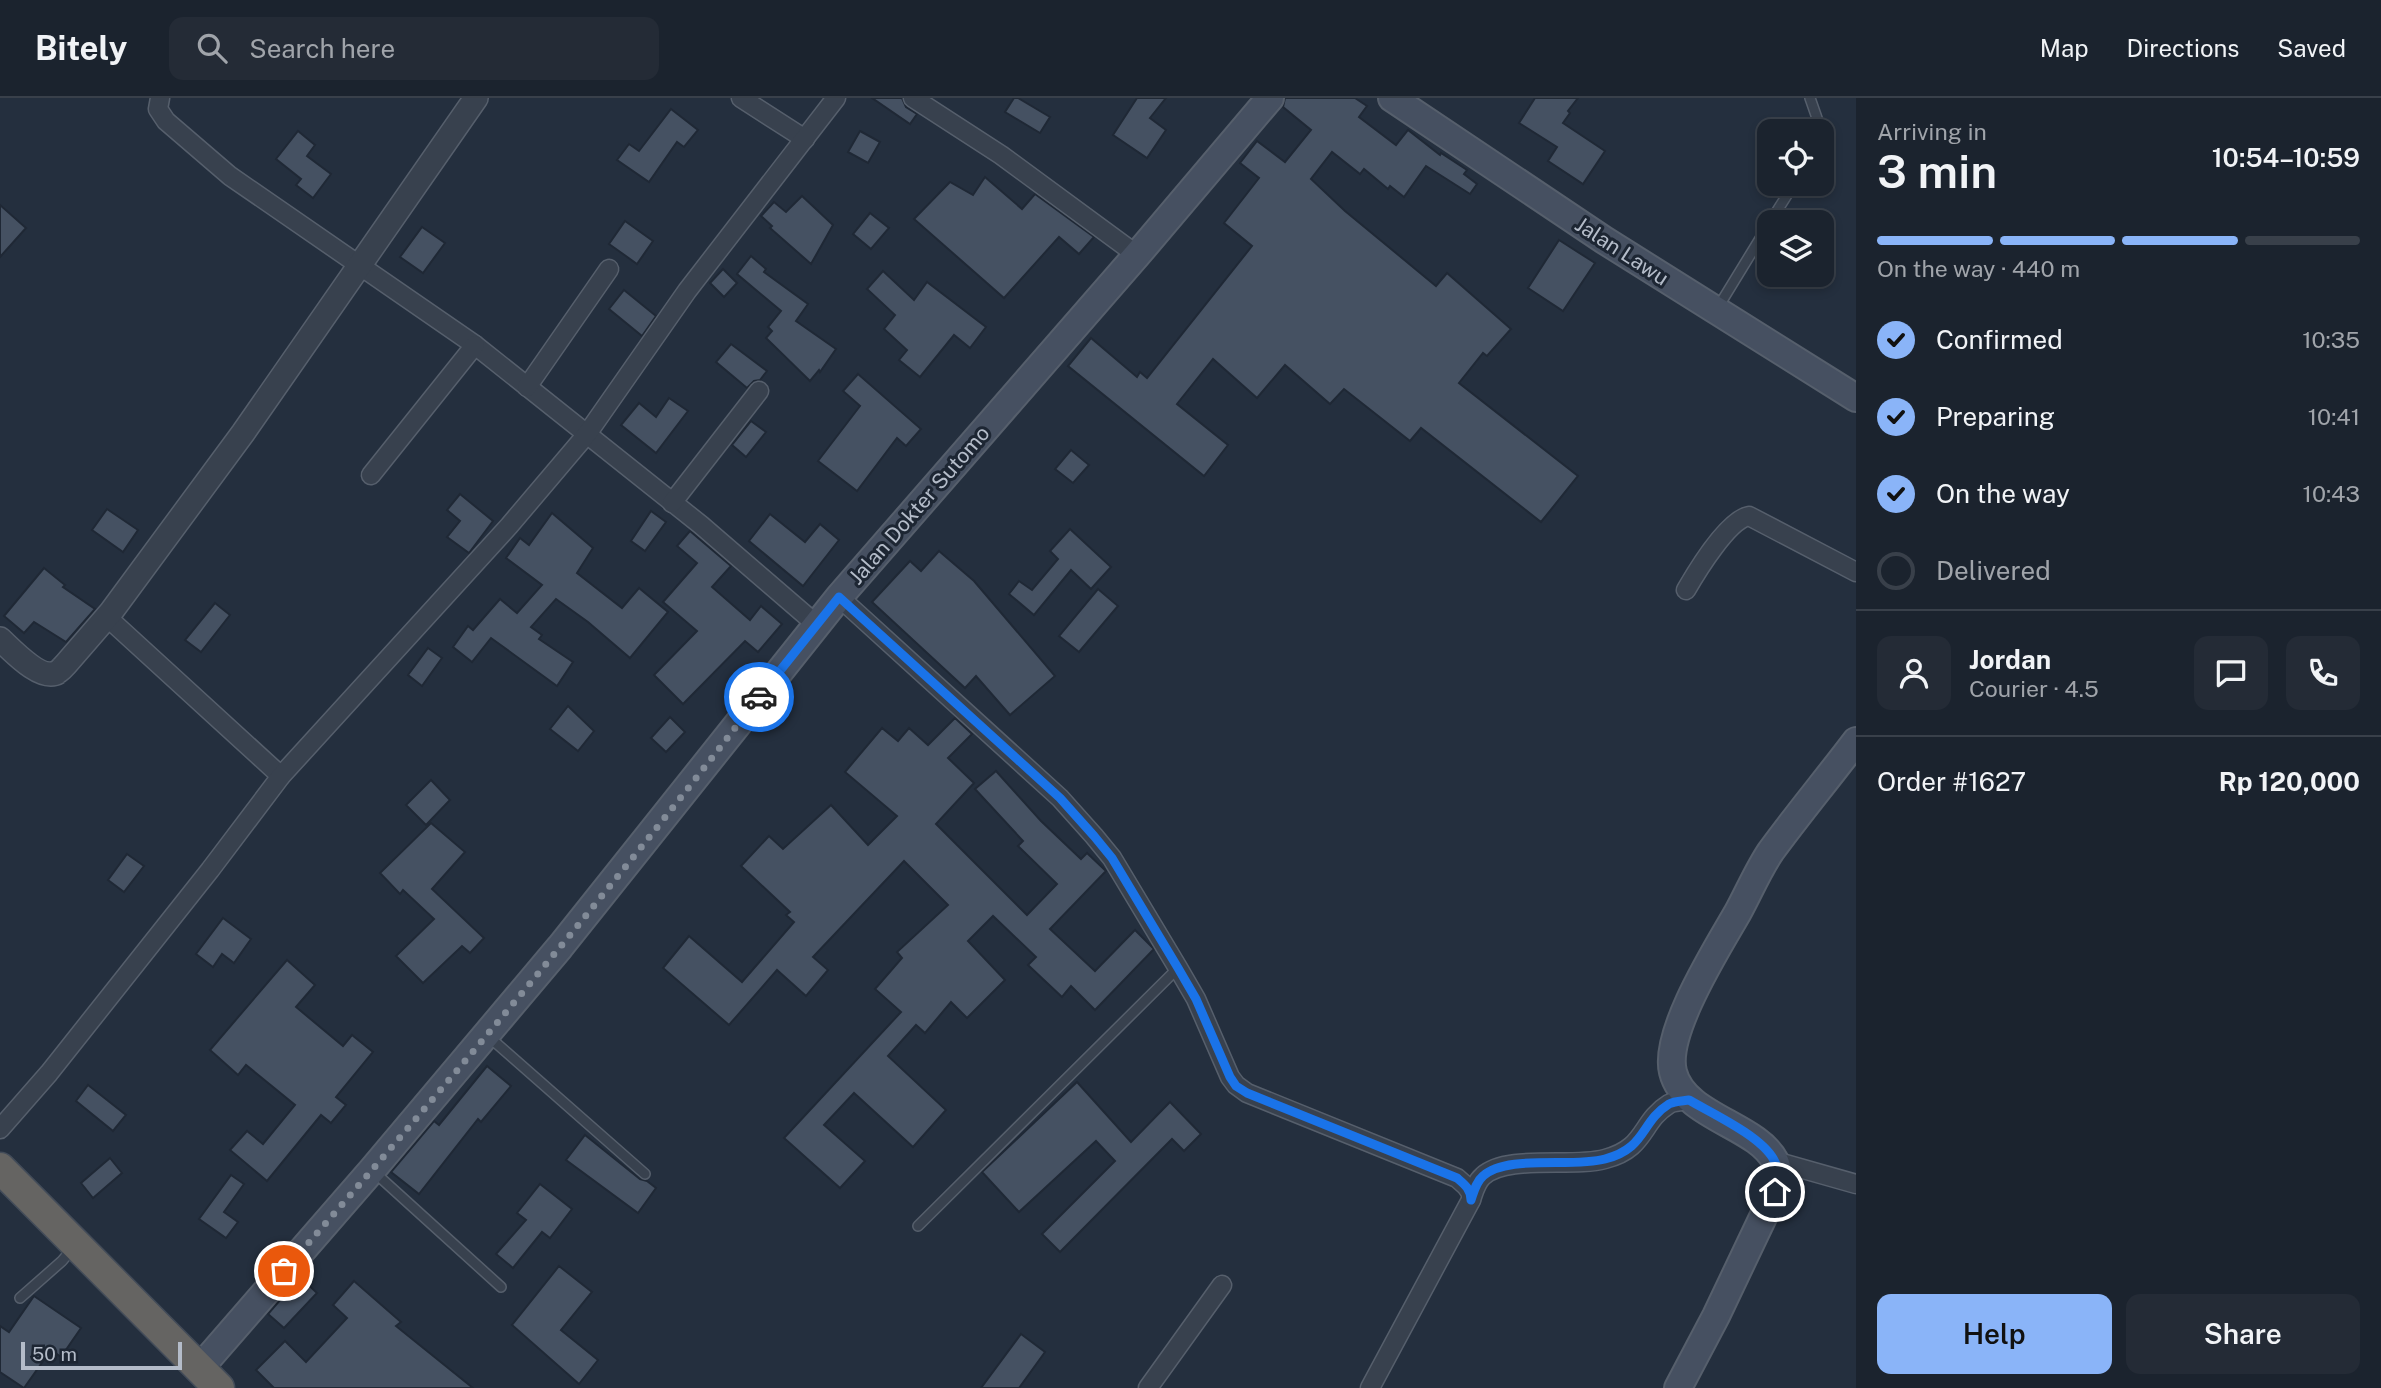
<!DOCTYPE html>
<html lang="en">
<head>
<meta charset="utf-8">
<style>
  :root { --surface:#1b232e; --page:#242b36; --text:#f1f3f6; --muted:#a0a4aa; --line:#39404a; --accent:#8ab4f8 }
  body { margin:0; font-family:"Public Sans",sans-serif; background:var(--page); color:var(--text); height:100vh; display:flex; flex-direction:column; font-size:26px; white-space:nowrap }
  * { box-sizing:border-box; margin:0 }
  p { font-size:23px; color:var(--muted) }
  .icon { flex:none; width:38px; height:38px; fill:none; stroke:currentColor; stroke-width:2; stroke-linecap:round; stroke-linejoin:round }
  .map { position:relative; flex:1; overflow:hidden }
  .side { display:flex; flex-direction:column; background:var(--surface); width:525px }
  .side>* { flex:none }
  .tools { position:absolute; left:1757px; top:21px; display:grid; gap:14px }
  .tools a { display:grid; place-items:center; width:77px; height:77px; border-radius:14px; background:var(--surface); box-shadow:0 4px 10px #0003,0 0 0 2px var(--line); font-size:35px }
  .scale { position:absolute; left:21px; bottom:18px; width:161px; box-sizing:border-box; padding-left:7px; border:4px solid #b4bcc9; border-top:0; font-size:19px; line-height:24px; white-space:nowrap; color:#b4bcc9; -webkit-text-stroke:5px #1d2633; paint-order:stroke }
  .pin { position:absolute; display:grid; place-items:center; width:60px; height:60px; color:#fff; margin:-30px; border:4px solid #fff; border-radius:50%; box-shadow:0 2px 7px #0007 }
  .courier { position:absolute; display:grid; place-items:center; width:70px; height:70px; margin:-35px; border:5px solid #1a73e8; border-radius:50%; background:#fff; color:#222; box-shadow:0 2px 9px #0007 }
  .summary em { font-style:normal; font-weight:600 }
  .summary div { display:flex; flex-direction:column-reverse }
  .summary { display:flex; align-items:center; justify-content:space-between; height:119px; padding:0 21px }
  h1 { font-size:46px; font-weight:600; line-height:52px }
  .bar { display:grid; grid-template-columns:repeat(4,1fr); gap:10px 7px; align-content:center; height:84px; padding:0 21px }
  .bar i { height:9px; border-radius:5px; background:var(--line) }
  .bar .current { background:var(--accent) }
  .bar p { grid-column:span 4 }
  .line { display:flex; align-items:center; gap:18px; padding:0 21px; border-top:2px solid var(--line) }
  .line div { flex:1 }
  .round { display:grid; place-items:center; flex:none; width:74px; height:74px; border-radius:14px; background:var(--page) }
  ol { padding:0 21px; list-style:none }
  li { display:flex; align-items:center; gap:21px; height:77px }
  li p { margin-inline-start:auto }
  li .icon { padding:7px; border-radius:50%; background:var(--accent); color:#111; stroke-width:4 }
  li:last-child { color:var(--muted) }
  li i { width:38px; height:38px; border:4px solid var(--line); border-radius:50% }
  .action { display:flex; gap:14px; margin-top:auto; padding:14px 21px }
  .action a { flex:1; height:80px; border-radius:14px; background:var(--accent); color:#111; font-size:28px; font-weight:600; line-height:80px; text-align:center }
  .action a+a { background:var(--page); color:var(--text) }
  header { display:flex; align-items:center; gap:42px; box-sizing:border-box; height:98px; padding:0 35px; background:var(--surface); border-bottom:2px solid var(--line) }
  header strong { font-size:33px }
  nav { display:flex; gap:38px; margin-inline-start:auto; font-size:24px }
  .search { width:490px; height:63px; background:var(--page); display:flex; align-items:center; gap:18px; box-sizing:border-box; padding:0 24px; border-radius:14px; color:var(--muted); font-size:26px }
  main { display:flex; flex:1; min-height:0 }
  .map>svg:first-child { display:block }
  .building { fill:#455162; stroke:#1f2835; stroke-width:2 }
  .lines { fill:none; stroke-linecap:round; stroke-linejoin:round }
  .service-casing { stroke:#565f6c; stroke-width:12 }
  .minor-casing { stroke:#565f6c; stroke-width:21 }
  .tertiary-casing { stroke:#565f6c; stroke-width:26 }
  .secondary-casing { stroke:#565f6c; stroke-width:30 }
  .trunk-casing { stroke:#434c59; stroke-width:33 }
  .service { stroke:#38414e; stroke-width:9 }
  .minor { stroke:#38414e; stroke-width:18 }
  .tertiary { stroke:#38414e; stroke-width:23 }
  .secondary { stroke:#465061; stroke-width:26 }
  .trunk { stroke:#656462; stroke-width:30 }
  .done { stroke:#828b98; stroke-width:7; stroke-dasharray:0 12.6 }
  .route { stroke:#1a73e8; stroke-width:9 }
  .labels { text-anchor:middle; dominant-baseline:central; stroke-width:6; stroke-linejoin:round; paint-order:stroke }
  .street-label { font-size:21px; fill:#b4bcc9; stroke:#1d2633 }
</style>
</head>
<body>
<header>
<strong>Bitely</strong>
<div class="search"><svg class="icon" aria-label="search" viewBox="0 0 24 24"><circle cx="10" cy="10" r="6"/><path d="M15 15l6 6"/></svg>Search here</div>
<nav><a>Map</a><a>Directions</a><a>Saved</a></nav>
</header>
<main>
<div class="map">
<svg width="1856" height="1290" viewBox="0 0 1856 1290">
  <rect width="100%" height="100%" fill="#242f3e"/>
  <g class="building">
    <polygon points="872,0 902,0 906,9 917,16 910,26"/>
    <polygon points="1014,0 1018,0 1050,19 1040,35 1005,14"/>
    <polygon points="1137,0 1166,0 1150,20 1166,32 1147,60 1113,37"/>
    <polygon points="1285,0 1355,0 1367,8 1359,19 1396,47 1408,32 1440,57 1441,55 1467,72 1464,76 1477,86 1470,96 1426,68 1404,99 1390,88 1388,91 1364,71 1360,76 1332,54 1311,81 1345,113 1436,188 1447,175 1511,231 1487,258 1483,255 1459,285 1578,378 1541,424 1421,330 1410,343 1344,291 1330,306 1285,267 1257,300 1213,261 1177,306 1228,347 1204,378 1068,268 1091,240 1137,279 1140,274 1147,280 1252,148 1224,125 1259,80 1240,65 1257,43 1285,64 1311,32 1283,9"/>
    <polygon points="1535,0 1578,0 1568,13 1570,15 1563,25 1605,53 1583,86 1548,63 1557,49 1519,25"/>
    <polygon points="671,11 698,32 684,49 677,44 649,84 617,62 629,46 639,53"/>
    <polygon points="298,33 315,47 307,58 331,76 313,100 296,87 301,81 276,61"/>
    <polygon points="860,33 880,44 868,65 848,54"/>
    <polygon points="985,79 1022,111 1035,96 1094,139 1079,156 1059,139 1004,200 914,121 950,84 973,97"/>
    <polygon points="802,98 833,127 811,166 770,130 772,128 761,118 774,104 786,114"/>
    <polygon points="0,107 26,130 0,159"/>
    <polygon points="870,115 889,130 871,151 853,136"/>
    <polygon points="625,123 653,143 637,166 609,146"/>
    <polygon points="422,129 445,145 423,175 400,159"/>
    <polygon points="1559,142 1595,165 1563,213 1528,190"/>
    <polygon points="751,158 766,171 764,174 808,206 796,223 836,251 820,274 819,272 810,283 766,240 772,233 768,229 781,213 737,176"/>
    <polygon points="723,171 737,185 724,199 710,185"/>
    <polygon points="883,173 914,202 927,184 986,229 970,250 954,237 920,279 899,262 907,252 884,231 895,217 867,191"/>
    <polygon points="624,192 656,218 642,238 609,211"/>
    <polygon points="731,246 767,273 760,282 754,283 747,290 716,264"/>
    <polygon points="858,276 921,331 906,348 897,340 857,393 818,363 860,308 843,293"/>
    <polygon points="669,300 688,313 656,355 621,327 639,305 656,319"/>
    <polygon points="751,323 766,334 746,359 732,347"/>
    <polygon points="1071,352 1089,367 1073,385 1055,371"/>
    <polygon points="460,396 493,423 469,455 447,439 460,423 447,412"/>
    <polygon points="107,411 138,432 123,454 92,432"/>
    <polygon points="651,413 666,424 645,453 631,443"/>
    <polygon points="552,415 593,450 577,475 622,510 639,490 668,514 630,560 588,524 556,501 531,529 542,537 539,541 573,564 557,588 491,540 472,564 453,549 468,528 473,532 500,501 517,515 542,487 506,460 520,440 529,447"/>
    <polygon points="770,416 805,444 820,426 839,442 803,488 749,443"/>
    <polygon points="1070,431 1111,469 1091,491 1071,472 1034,517 1009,496 1019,483 1032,492 1058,461 1050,453"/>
    <polygon points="690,433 731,468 712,489 750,522 761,508 782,526 758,554 745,543 683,606 654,577 697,533 663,504 697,465 677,448"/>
    <polygon points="939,453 974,483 1055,578 1010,617 976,578 965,590 872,504 910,463 921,473"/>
    <polygon points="44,470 65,487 63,489 95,511 66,544 34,524 24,535 4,518"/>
    <polygon points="1098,491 1118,508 1079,554 1059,538"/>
    <polygon points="215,505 230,517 201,554 185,542"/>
    <polygon points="428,550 442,560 422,588 408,577"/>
    <polygon points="568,608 594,633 578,653 550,631"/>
    <polygon points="670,619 685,634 666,654 651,640"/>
    <polygon points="955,620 972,636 948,660 974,685 936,726 1027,817 1057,786 1018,748 1023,743 975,691 996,673 1041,723 1081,761 1087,755 1106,773 1050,831 1095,873 1135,832 1154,851 1095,912 1071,888 1062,899 1028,867 1036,859 993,818 968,843 1005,882 967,920 951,904 925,935 916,927 888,958 946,1012 913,1049 854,995 824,1027 865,1063 840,1090 784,1040 901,914 875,891 902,860 897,854 948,807 904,763 813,859 828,872 806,898 777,872 729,927 663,870 689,838 742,884 794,824 786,817 790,814 741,768 769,738 783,751 831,707 868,747 897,718 845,674 882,630 898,643 909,630 928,647"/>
    <polygon points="431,682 450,702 426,727 406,707"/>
    <polygon points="431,725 465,754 432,791 484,840 470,855 462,848 423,885 396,858 434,821 403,792 400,796 380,775"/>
    <polygon points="127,756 144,768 124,794 108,782"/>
    <polygon points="223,820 251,841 234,865 222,856 213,869 196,856"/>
    <polygon points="287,862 315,887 296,909 343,948 352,937 373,954 336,999 346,1007 331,1025 321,1017 267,1083 230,1052 247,1033 263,1046 295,1007 246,967 238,977 210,952"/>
    <polygon points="487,968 511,988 481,1024 478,1021 419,1096 391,1074 434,1023 439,1027"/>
    <polygon points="1077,984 1131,1044 1170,1004 1201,1036 1184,1053 1172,1041 1060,1154 1042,1136 1115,1063 1096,1043 1019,1114 982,1074"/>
    <polygon points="88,987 126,1017 113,1033 76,1003"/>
    <polygon points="585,1037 640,1081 647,1083 656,1090 638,1115 566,1062"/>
    <polygon points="110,1060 122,1075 93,1100 81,1085"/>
    <polygon points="231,1077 244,1086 224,1114 238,1124 226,1140 199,1121"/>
    <polygon points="540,1086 572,1111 550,1140 542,1134 513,1170 496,1156 526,1122 517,1115"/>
    <polygon points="559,1168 592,1194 561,1232 598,1262 579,1286 512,1227"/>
    <polygon points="300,1179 317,1195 284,1230 268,1216"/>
    <polygon points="354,1183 401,1224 396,1228 473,1290 274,1290 256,1272 285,1243 306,1264 347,1220 333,1207"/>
    <polygon points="34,1198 81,1230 61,1259 51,1252 24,1290 0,1274 0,1228 9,1234"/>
    <polygon points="1021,1236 1045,1254 1019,1290 981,1290"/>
  </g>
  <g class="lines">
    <defs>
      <g id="service">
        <polyline points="1810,0 1817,20 1815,33"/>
        <polyline points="1770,124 1794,86"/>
        <polyline points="1717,211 1769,126"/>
        <polyline points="488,938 645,1076"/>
        <polyline points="373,1073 501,1189"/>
        <polyline points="918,1128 1178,870"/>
        <polyline points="20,1200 62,1163 72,1151"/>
      </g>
      <g id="minor">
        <polyline points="160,0 158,11 166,23 230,78 475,247 701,427 817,527"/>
        <polyline points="741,0 805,41"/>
        <polyline points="913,0 1001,57 1137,157"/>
        <polyline points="527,289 609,171"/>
        <polyline points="371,377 475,247"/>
        <polyline points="672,405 759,293"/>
        <path d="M1686,492C1697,473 1728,422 1749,418L1856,474"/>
        <polyline points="839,499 1060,700 1094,738 1112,760 1178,870 1196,901 1230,979 1236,987 1247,995 1457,1080 1466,1088 1471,1095 1471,1102 1370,1290"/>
        <polyline points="107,519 281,678"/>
        <polyline points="0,1031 49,975 210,772 281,678 509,428 587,336 687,193 836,0"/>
        <polyline points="1775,1063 1856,1086"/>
        <path d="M1471,1102C1474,1093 1476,1084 1483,1078C1507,1056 1573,1070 1605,1061C1647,1050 1640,1024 1669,1006C1674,1003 1683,1003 1689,1002"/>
        <polyline points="1148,1290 1222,1187"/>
      </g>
      <path id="tertiary" d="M0,541C12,552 41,584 58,574C59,574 66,566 66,566L111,514L243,335L476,0"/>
      <g id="secondary">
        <polyline points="1392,0 1604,142 1856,300"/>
        <polyline points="199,1271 372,1072 560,849 839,499 1137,157 1270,0"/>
        <path d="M1678,1290L1716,1218L1775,1094C1777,1084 1780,1073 1775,1063C1757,1027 1684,1019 1673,974C1663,935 1718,849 1738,814C1749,794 1758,772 1771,753C1798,716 1828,680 1856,643"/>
      </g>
      <polyline id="trunk" points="0,1070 219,1290"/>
    </defs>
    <use href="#service" class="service-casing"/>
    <use href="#minor" class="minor-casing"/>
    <use href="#tertiary" class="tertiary-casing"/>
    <use href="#secondary" class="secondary-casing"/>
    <use href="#trunk" class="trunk-casing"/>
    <use href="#service" class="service"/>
    <use href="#minor" class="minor"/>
    <use href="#tertiary" class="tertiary"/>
    <use href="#secondary" class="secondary"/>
    <use href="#trunk" class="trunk"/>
  </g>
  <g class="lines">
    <path class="done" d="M284,1173C448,986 608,796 759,599"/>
    <path class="route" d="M759,599L839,499L1060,700L1094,738L1112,760L1178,870L1196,901L1230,979L1236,988L1247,995L1457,1080C1464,1086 1471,1091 1471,1102C1474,1093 1476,1084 1483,1078C1507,1056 1573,1070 1605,1061C1647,1050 1640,1024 1669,1006C1674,1003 1683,1003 1689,1002C1713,1016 1761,1038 1774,1062C1780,1072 1777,1084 1775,1094"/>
  </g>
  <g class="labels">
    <g class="street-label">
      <text transform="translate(1622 153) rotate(33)">Jalan Lawu</text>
      <text transform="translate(919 407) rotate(-49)">Jalan Dokter Sutomo</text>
    </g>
  </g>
</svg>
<div class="tools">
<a><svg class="icon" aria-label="locate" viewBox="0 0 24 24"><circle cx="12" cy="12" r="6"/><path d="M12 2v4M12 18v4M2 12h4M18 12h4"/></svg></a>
<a><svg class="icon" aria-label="layers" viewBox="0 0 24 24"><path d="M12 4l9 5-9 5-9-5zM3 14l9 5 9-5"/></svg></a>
</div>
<div class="scale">50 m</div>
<div class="pin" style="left:284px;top:1173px;background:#ea580c"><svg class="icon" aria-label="bag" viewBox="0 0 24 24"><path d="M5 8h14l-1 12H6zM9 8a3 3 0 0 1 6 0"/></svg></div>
<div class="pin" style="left:1775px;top:1094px;background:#1f2937"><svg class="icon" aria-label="home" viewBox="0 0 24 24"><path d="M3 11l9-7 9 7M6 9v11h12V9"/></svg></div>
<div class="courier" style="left:759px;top:599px"><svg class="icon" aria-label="car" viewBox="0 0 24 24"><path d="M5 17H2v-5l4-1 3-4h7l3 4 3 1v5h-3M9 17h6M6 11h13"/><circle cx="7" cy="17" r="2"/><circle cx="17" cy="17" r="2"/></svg></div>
</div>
<section class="side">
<div class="summary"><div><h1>3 min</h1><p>Arriving in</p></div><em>10:54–10:59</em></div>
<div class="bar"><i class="current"></i><i class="current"></i><i class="current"></i><i></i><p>On the way · 440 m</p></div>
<ol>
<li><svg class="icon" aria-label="check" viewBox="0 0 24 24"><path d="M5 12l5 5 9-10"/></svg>Confirmed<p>10:35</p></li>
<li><svg class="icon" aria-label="check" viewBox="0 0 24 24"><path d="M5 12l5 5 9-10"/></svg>Preparing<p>10:41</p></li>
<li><svg class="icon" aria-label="check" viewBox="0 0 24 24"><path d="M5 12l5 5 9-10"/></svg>On the way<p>10:43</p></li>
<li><i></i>Delivered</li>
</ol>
<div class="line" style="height:126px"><a class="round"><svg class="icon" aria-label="person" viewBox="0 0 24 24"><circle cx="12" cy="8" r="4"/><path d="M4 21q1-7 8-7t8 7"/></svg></a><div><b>Jordan</b><p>Courier · 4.5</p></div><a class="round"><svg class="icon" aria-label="chat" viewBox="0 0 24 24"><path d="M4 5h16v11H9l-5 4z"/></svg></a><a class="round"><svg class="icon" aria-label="phone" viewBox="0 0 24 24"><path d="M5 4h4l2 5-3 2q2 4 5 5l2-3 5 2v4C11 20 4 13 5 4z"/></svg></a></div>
<div class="line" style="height:91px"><div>Order #1627</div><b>Rp 120,000</b></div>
<div class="action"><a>Help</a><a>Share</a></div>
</section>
</main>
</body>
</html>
